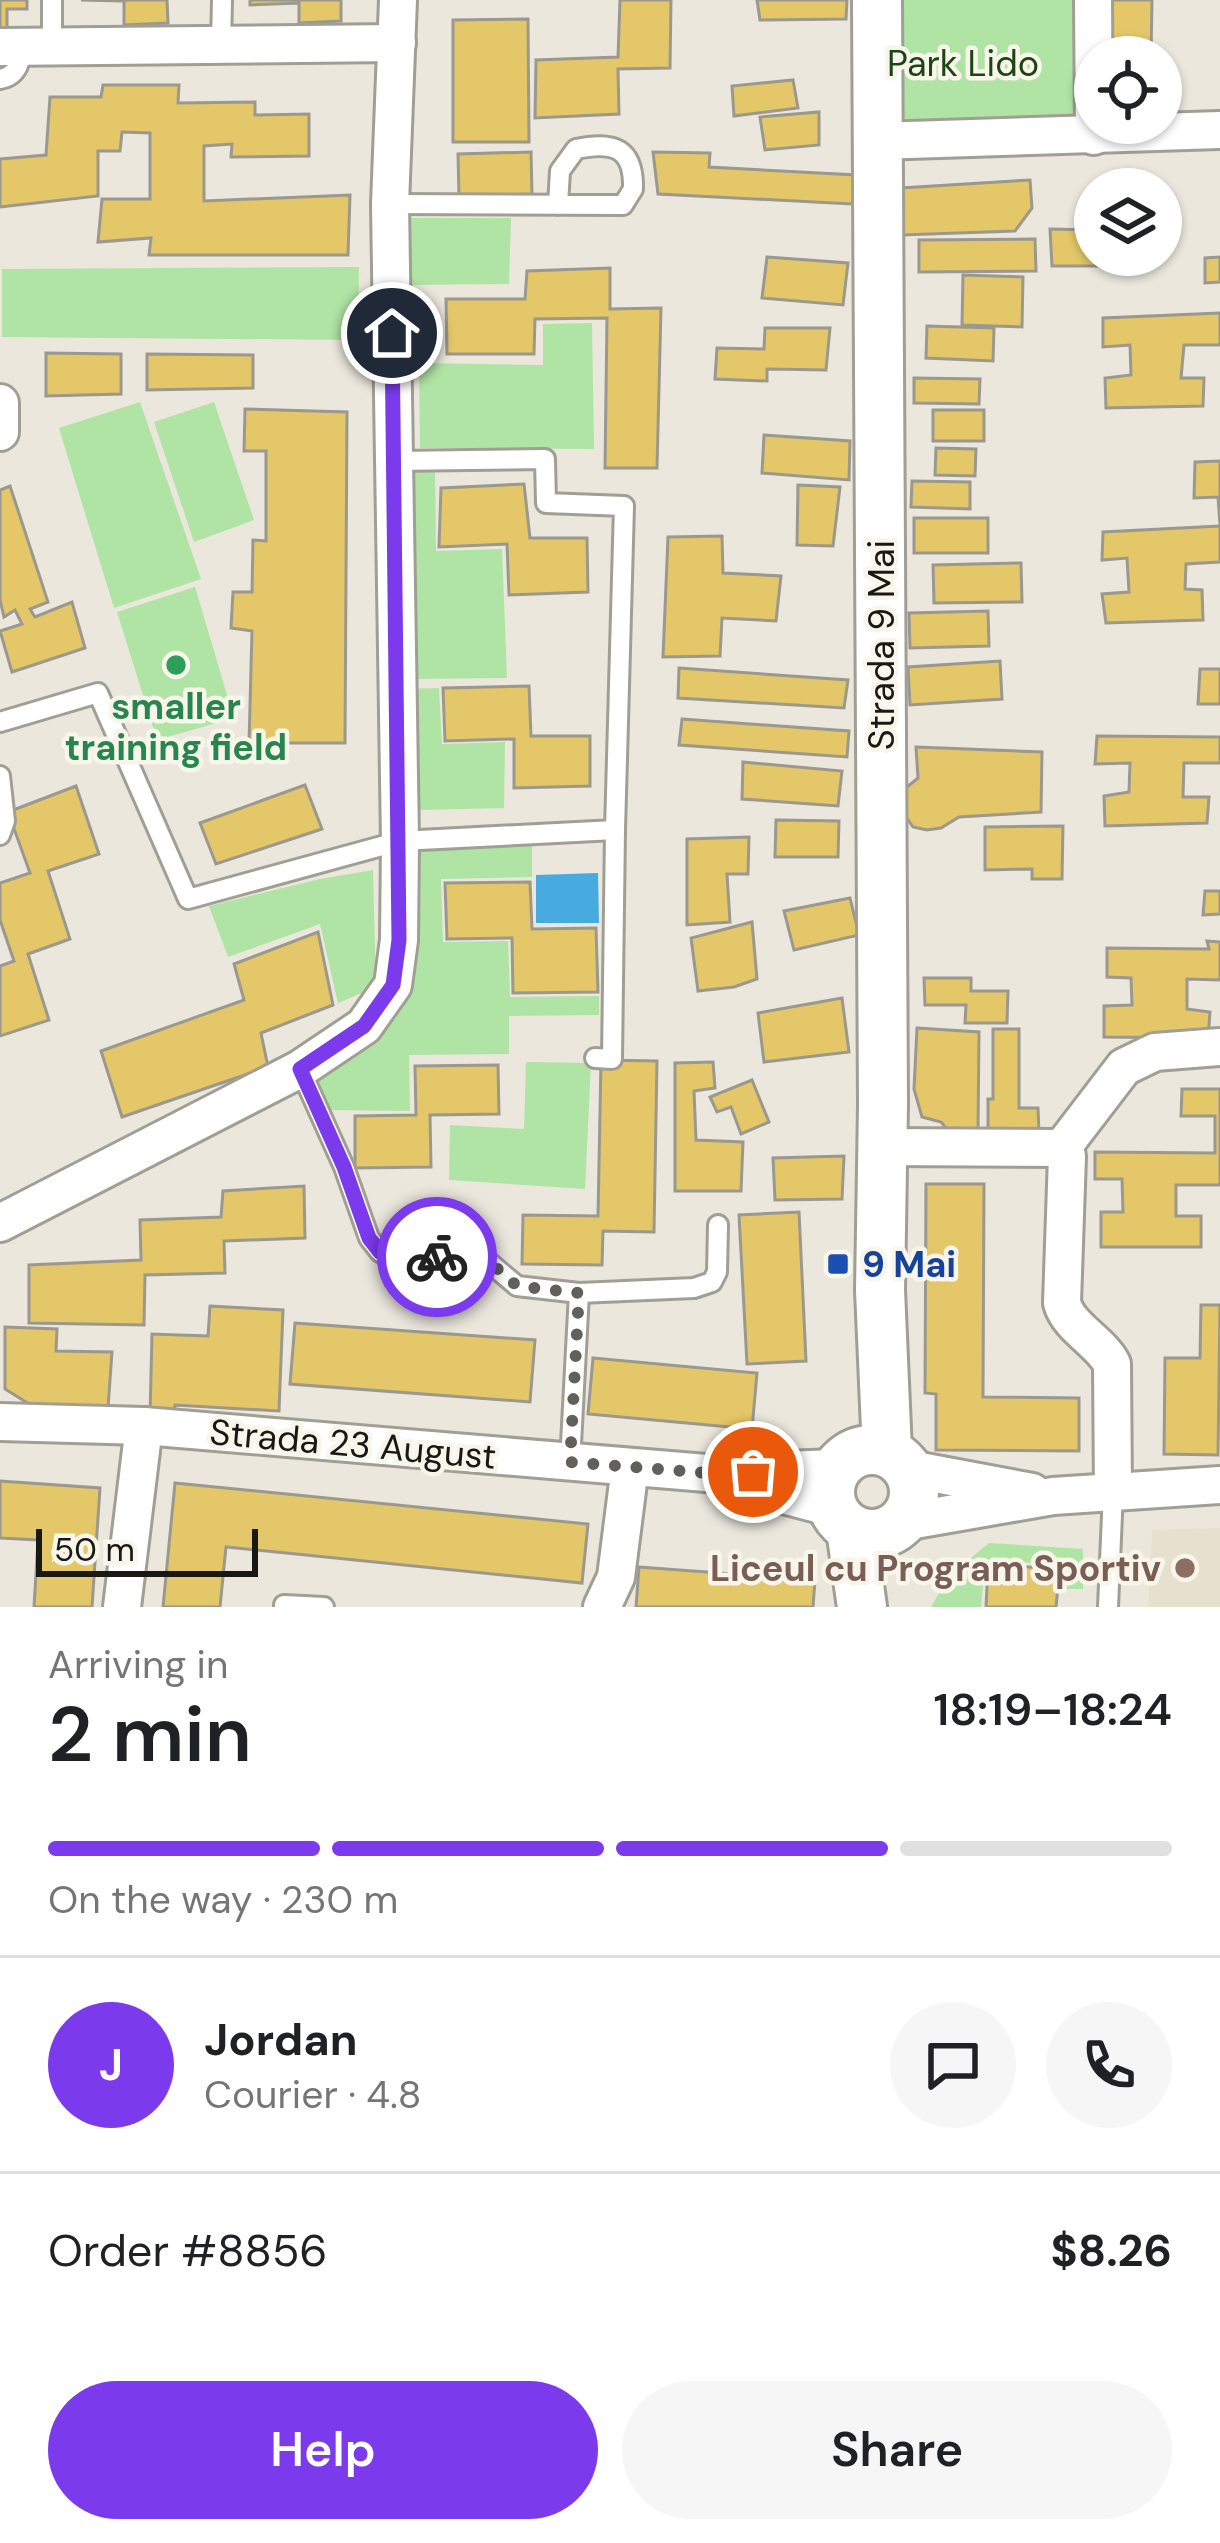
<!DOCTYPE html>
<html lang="en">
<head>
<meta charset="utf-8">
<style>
  :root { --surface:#fff; --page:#f6f6f6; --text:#202124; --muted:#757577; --line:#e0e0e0; --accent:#7c3aed }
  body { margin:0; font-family:"DM Sans",sans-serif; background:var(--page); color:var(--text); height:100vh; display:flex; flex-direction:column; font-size:45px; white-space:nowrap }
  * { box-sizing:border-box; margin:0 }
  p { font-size:39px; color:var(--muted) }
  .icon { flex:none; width:66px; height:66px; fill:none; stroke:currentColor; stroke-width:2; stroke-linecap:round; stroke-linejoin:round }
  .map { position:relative; height:1607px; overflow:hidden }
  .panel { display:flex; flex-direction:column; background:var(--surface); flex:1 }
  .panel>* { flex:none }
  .fabs { position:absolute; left:1074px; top:36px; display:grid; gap:24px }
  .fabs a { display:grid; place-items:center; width:108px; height:108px; border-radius:50%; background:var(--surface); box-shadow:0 3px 9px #0004; font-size:60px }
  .scale { position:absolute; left:36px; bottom:30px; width:222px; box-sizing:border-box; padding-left:12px; border:6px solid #191814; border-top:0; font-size:33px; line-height:42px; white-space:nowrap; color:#191814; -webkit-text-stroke:9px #f8f5ea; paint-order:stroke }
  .pin { position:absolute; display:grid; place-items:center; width:102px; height:102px; color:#fff; margin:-51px; border:6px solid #fff; border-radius:50%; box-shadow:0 3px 12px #0007 }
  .courier { position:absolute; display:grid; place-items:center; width:120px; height:120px; margin:-60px; border:9px solid #7c3aed; border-radius:50%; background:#fff; color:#222; box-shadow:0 3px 15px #0007 }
  .summary em { font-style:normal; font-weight:600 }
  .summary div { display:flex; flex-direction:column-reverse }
  .summary { display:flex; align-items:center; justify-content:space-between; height:204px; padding:0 48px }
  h1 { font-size:78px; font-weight:600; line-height:90px }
  .bar { display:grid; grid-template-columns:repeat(4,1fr); gap:18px 12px; align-content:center; height:144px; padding:0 48px }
  .bar i { height:15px; border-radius:9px; background:var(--line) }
  .bar .active { background:var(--accent) }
  .bar p { grid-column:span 4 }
  .line { display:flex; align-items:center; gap:30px; padding:0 48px; border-top:3px solid var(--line) }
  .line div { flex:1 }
  .round { display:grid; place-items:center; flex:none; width:126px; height:126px; border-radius:63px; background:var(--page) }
  .primary-button { display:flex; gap:24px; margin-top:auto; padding:24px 48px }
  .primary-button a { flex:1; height:138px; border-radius:72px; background:var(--accent); color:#fff; font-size:48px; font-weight:600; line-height:138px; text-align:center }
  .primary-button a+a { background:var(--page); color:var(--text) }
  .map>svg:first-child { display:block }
  .built { fill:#e6e1ce }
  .green { fill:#afe4a4 }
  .water { fill:#47abdf }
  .building { fill:#e4c768; stroke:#9b988e; stroke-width:3 }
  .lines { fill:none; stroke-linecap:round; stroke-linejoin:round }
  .service-casing { stroke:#a19e94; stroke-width:24 }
  .minor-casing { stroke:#a19e94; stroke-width:42 }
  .secondary-casing { stroke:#a19e94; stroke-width:54 }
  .service { stroke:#fff; stroke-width:18 }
  .minor { stroke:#fff; stroke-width:36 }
  .secondary { stroke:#fff; stroke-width:48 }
  .done { stroke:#62605a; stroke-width:12; stroke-dasharray:0 21.6 }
  .route { stroke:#7c3aed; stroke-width:15 }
  .leisure-dot { fill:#2e9e5b; stroke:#f8f5ea; stroke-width:4.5 }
  .transit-dot { fill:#1a4fb4; stroke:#f8f5ea; stroke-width:4.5 }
  .education-dot { fill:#8d6e63; stroke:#f8f5ea; stroke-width:4.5 }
  .labels { text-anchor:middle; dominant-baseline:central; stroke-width:9; stroke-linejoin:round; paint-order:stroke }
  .park-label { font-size:36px; fill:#1d4514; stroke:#f8f5ea }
  .street-label { font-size:36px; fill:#191814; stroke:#f8f5ea }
  .leisure-label { font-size:36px; font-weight:bold; fill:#27864d; stroke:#f8f5ea }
  .transit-label { font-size:36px; font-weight:bold; fill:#164399; stroke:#f8f5ea; text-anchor:start }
  .education-label { font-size:36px; font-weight:bold; fill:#785e54; stroke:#f8f5ea; text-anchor:end }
</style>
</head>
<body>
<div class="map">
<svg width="1220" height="1607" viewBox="0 0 1220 1607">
  <rect width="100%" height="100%" fill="#ebe7dd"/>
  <polygon class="built" points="1220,1528 1220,1607 1148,1607 1152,1530"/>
  <g class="green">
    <polygon points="900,0 1080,0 1080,118 901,128"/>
    <polygon points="408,218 511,218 509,284 406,285"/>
    <polygon points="359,267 358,340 2,337 2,269"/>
    <polygon points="592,323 594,449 420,448 419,363 543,365 543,324"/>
    <polygon points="140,402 201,579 114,608 59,428"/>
    <polygon points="214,402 254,520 194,542 154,422"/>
    <polygon points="435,465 436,551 502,549 507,678 409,679 404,467"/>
    <polygon points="195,587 234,718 157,740 117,612"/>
    <polygon points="439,688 442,744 505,742 504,808 418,810 417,781 406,781 405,689"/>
    <polygon points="532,845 532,877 441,879 443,942 508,941 510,997 599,996 599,1015 509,1016 509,1054 409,1055 410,1111 328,1110 315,1074 369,1033 408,852"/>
    <polygon points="373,870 376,987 338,1003 320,924 228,957 209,906 320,879"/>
    <polygon points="526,1062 591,1063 585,1189 449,1180 450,1125 524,1129"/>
    <polygon points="989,1543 1083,1549 1083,1589 1061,1589 1061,1563 985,1562 981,1607 931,1607 949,1576"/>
  </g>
  <polygon class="water" points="598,873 599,923 536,923 536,875"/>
  <g class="building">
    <polygon points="0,0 27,0 27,9 7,9 7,38 0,38"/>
    <polygon points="81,0 167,0 168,23 124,25 124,1"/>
    <polygon points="250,0 341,0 341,21 299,23 299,3 250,5"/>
    <polygon points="620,0 671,0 670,68 618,69 619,114 535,118 536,60 618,57"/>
    <polygon points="757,0 847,0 846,19 760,20"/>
    <polygon points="1097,0 1152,0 1151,57 1097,57"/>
    <polygon points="528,19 529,142 453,142 453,20"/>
    <polygon points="793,80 798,108 734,116 732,86"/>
    <polygon points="103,85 179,85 178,103 255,102 255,115 309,114 309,156 231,157 232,144 204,146 204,201 350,195 348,255 149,255 151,238 98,242 102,199 150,199 150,133 122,132 120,151 98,151 98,196 0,207 0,159 46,155 50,97 101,97"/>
    <polygon points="819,112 819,145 765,150 760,117"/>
    <polygon points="531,152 532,194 459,196 458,154"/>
    <polygon points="653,152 710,153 709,167 856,175 852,204 658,194"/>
    <polygon points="1030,180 1032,208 1015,231 902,235 901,188"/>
    <polygon points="1050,229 1095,230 1095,255 1117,255 1117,266 1052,266"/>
    <polygon points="1035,239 1036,271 919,272 919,240"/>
    <polygon points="767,257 848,263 843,305 762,298"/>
    <polygon points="1220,257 1220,282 1205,283 1205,258"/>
    <polygon points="610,268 610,309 661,308 657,468 605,468 607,318 535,319 534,354 447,354 446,299 525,299 527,271"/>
    <polygon points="963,275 1023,277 1022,327 962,325"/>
    <polygon points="1220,313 1220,345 1184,345 1181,378 1204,378 1203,406 1106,408 1105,378 1131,375 1130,345 1103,347 1103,318"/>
    <polygon points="927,326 994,328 993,361 926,358"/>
    <polygon points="765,328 830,328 826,370 767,369 767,381 715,379 717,348 764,349"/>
    <polygon points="46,353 121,354 121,394 46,396"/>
    <polygon points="147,354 253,355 253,388 147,390"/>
    <polygon points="914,378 980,379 979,404 914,403"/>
    <polygon points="245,409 347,412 345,743 249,743 252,631 231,628 233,592 252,592 253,540 266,541 266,451 244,451"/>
    <rect x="933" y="410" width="51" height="31"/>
    <polygon points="764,435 850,441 849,480 762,473"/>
    <polygon points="936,448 976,449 975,476 935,475"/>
    <polygon points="1220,461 1220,525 1218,497 1194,498 1195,462"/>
    <polygon points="912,481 970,482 970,509 911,507"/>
    <polygon points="524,484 530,538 587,538 588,592 509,595 507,544 439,547 441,488"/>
    <polygon points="798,485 840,487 833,546 797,545"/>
    <polygon points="10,486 48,602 30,609 35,617 72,602 85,648 12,672 0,631 22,624 15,610 4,617 0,600 0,490"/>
    <rect x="914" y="518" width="74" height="35"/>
    <polygon points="1220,526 1220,562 1186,564 1185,589 1202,590 1203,620 1106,623 1102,594 1129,592 1127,558 1102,560 1103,532"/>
    <polygon points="722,536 723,573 781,576 776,621 722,618 720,656 663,657 668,537"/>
    <polygon points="1021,563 1022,602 934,603 933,565"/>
    <polygon points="988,611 989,646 910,648 909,613"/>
    <polygon points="1000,661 1002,699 910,705 908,667"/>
    <polygon points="679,668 848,680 844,708 678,698"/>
    <polygon points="1200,669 1220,669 1220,704 1198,704"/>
    <polygon points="529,686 531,736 590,736 590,786 514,788 514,739 445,741 443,688"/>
    <polygon points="682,719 849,731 847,757 679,745"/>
    <polygon points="1097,736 1220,737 1220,763 1184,763 1183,797 1209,797 1207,823 1105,826 1104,796 1129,792 1130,763 1095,764"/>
    <polygon points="916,747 1042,752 1041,812 959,817 941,828 927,830 913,827 904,814 905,800 907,787 918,778"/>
    <polygon points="743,762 842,771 838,806 742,799"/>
    <polygon points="305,785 322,829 216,864 200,823"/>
    <polygon points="76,786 99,854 48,871 70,939 28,954 49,1020 0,1036 0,966 14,961 0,920 0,883 30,873 8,812"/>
    <polygon points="776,820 839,821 838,857 775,857"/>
    <polygon points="1063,826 1062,879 1032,879 1032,869 985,870 985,827"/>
    <polygon points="749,837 748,874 727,874 730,922 687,925 687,839"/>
    <polygon points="530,882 532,929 596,928 598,992 513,993 512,938 447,939 445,883"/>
    <polygon points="1205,891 1220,891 1220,914 1203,915"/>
    <polygon points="850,898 859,935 794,950 784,911"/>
    <polygon points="752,922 757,979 734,987 698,991 691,938"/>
    <polygon points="318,932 333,1005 261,1033 268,1067 122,1117 101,1051 244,1000 234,964"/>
    <polygon points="1207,941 1220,942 1220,980 1187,979 1187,1009 1210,1012 1208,1038 1104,1037 1104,1006 1132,1005 1131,978 1107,977 1107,948 1209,949"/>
    <polygon points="924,978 971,978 971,991 1008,991 1007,1023 965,1023 966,1005 925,1005"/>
    <polygon points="842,998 849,1052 764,1062 758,1013"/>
    <polygon points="917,1028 979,1032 978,1133 951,1134 941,1122 922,1117 914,1089"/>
    <polygon points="993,1029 1019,1029 1019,1108 1038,1108 1039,1133 988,1133 988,1099 993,1099"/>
    <polygon points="601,1060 657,1061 654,1232 603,1231 602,1265 522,1264 523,1215 598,1216"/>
    <polygon points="713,1062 715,1088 694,1091 696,1140 743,1142 741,1191 675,1191 675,1063"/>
    <polygon points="498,1065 499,1114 430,1115 431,1167 355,1168 355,1116 416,1115 415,1066"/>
    <polygon points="752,1080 769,1122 741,1134 731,1107 717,1112 710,1097"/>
    <polygon points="1182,1089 1220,1089 1220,1185 1176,1185 1176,1216 1201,1216 1201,1247 1101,1247 1101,1212 1123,1212 1122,1179 1095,1179 1095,1152 1215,1153 1215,1116 1181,1116"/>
    <polygon points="844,1156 842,1199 775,1200 773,1158"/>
    <polygon points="926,1184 984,1184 983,1397 1079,1398 1079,1451 936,1450 936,1394 925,1393"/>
    <polygon points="304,1186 305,1238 224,1241 225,1273 145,1275 144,1325 29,1323 29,1265 141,1260 140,1220 221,1217 223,1191"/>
    <polygon points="799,1212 806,1361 747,1364 739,1215"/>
    <polygon points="1201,1305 1220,1305 1218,1455 1164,1454 1165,1358 1200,1358"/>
    <polygon points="210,1306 283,1310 279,1411 175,1405 174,1417 150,1416 152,1334 208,1336"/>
    <polygon points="295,1323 535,1340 530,1402 290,1384"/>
    <polygon points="5,1327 57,1329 56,1351 112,1352 108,1408 34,1407 5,1389"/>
    <polygon points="593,1358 757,1373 752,1429 588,1414"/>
    <polygon points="0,1481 100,1488 92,1607 34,1607 38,1540 0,1538"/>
    <polygon points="175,1483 588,1524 582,1583 226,1547 220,1607 163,1607"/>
    <polygon points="639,1567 815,1580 813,1607 636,1607"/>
    <polygon points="988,1567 1060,1567 1056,1607 986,1607"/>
  </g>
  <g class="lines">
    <defs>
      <g id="service">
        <polyline points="52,0 52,45"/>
        <polyline points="221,44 222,0"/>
        <path d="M0,79C18,76 21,61 22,45"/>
        <path d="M390,204L623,205L633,189C634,148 614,141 576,149L560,171L558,205"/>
        <polyline points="0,722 98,693 188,899 400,841 615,830 624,506 546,503 545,459 393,461"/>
        <polyline points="0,776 5,821 0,835"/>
        <polyline points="595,1058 612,1059 615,830"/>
        <polyline points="300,1069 344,1167 369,1238 380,1252 485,1259 517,1286 579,1293 694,1288 712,1282 717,1272 718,1225"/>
        <polyline points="570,1463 579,1293"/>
        <polyline points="284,1605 324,1607"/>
        <polyline points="1108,1607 1113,1492"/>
      </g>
      <g id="minor">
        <polyline points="1093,0 1094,136"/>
        <polyline points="0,47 397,43"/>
        <polyline points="878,141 1220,130"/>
        <polyline points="0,403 0,432"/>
        <polyline points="882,1147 1062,1148"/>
        <path d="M1062,1148L1067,1156L1062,1303C1069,1328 1100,1341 1112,1364L1113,1492"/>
        <polyline points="1062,1148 1124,1067 1155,1052 1220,1047"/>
        <polyline points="0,1223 300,1069 364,1026 393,985 399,940 400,841 390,204 398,0"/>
        <polyline points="0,1422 144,1426 706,1473 837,1468"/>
        <polyline points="909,1469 1032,1492"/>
        <polyline points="738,1483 833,1508"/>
        <polyline points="903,1522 1053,1496 1220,1485"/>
        <polyline points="122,1607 144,1426"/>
        <polyline points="602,1607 616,1577 630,1467"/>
      </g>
      <g id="secondary">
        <polyline points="877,0 883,1105 880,1290 887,1452"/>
        <circle cx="872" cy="1492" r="42"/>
        <polyline points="851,1529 862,1607"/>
      </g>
    </defs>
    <use href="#service" class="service-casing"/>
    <use href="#minor" class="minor-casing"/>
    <use href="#secondary" class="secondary-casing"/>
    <use href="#service" class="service"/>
    <use href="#minor" class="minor"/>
    <use href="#secondary" class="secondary"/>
  </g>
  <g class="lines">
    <polyline class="done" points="437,1257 485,1258 517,1286 579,1293 570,1462 706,1473 753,1472"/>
    <polyline class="route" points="392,333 399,940 393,985 364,1026 300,1069 344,1167 369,1238 380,1252 437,1257"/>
  </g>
  <circle class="leisure-dot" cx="176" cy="665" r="12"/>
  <rect class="transit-dot" x="826" y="1252" width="24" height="24" rx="6"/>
  <circle class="education-dot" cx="1185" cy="1568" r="12"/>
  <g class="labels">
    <g class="park-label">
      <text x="963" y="63">Park Lido</text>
    </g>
    <g class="street-label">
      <text transform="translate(881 645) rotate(-90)">Strada 9 Mai</text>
      <text transform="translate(353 1444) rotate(5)">Strada 23 August</text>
    </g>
    <g class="leisure-label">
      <text x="176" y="706">smaller<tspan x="176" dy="41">training field</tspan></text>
    </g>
    <g class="transit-label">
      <text x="862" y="1264">9 Mai</text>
    </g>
    <g class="education-label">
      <text x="1161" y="1568">Liceul cu Program Sportiv</text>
    </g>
  </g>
</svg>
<div class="fabs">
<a><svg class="icon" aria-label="locate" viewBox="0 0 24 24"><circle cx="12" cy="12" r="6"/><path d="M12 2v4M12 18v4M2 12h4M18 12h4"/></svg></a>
<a><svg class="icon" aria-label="layers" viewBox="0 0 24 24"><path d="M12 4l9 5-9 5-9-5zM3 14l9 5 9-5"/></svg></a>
</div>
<div class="scale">50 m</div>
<div class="pin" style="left:753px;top:1472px;background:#ea580c"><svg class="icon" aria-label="bag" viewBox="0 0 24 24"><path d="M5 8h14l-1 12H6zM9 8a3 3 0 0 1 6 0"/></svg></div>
<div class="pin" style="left:392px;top:333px;background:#1f2937"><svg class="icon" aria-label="home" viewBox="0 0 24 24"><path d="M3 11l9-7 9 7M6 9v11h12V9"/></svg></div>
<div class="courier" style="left:437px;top:1257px"><svg class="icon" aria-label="bike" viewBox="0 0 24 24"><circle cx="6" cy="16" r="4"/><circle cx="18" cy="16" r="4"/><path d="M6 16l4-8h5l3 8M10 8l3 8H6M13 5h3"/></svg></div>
</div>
<section class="panel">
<div class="summary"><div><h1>2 min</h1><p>Arriving in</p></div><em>18:19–18:24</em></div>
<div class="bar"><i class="active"></i><i class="active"></i><i class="active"></i><i></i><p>On the way · 230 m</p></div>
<div class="line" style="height:216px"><b class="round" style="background:var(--accent);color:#fff">J</b><div><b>Jordan</b><p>Courier · 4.8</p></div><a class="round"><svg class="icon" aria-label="chat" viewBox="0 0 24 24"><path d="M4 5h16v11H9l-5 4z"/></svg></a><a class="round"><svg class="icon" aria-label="phone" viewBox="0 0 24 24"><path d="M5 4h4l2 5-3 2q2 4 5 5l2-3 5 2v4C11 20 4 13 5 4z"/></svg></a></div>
<div class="line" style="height:156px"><div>Order #8856</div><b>$8.26</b></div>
<div class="primary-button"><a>Help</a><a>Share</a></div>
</section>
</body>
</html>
